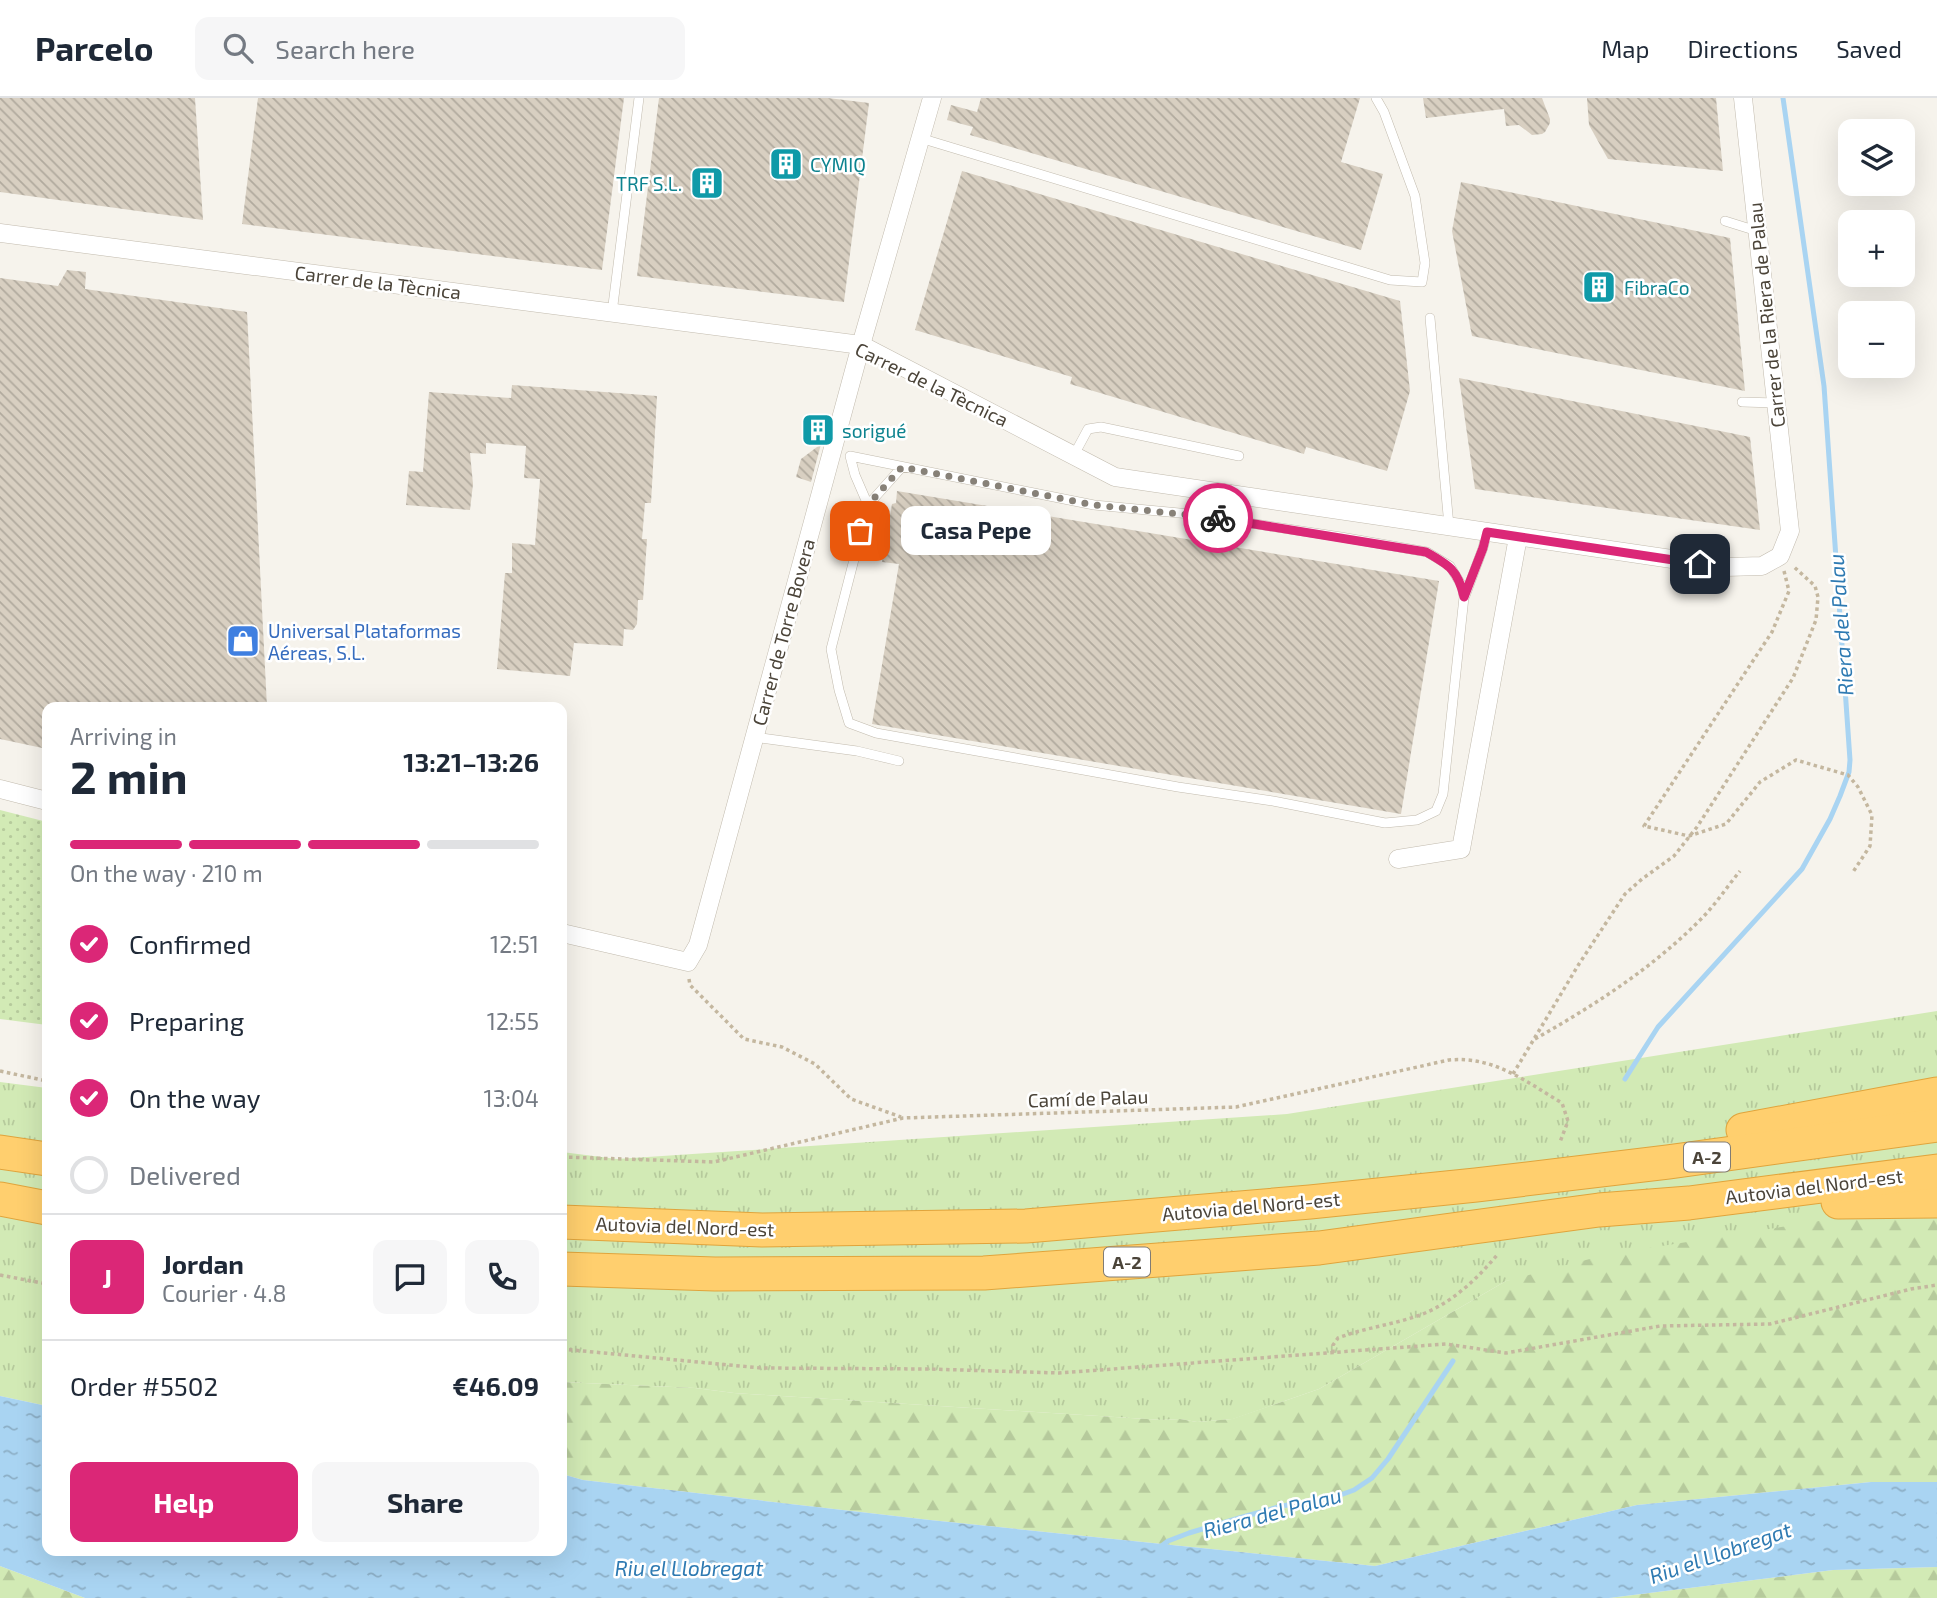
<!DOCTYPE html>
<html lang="en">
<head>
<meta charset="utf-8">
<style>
  :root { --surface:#fff; --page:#f6f6f7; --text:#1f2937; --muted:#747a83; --line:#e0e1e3; --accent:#db2777 }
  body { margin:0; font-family:"Exo 2",sans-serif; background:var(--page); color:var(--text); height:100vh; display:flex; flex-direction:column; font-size:26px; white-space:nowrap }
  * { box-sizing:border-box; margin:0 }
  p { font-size:23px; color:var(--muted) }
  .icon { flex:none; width:38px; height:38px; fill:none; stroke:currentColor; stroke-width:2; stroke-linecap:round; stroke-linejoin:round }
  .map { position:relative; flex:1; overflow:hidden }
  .drawer { position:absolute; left:42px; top:604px; width:525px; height:854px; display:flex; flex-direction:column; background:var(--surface); border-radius:14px; box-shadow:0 7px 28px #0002 }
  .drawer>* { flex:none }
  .tools { position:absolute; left:1838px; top:21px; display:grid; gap:14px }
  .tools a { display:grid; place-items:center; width:77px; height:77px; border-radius:14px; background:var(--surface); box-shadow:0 7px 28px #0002; font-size:35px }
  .pin { position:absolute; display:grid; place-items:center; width:60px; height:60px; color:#fff; margin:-30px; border-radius:14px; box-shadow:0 4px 10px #0006 }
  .courier { position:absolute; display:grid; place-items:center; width:70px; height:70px; margin:-35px; border:5px solid #db2777; border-radius:50%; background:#fff; color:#222; box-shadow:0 2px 9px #0007 }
  .bubble { position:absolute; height:49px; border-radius:14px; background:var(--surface); box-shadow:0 7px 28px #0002; font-size:23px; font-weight:700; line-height:49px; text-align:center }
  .summary em { font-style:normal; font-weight:700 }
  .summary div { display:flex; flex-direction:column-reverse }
  .summary { display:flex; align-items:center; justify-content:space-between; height:119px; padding:0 28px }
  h1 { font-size:46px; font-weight:700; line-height:52px }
  .bar { display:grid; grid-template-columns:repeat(4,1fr); gap:10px 7px; align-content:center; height:84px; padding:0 28px }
  .bar i { height:9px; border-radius:5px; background:var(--line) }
  .bar .on { background:var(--accent) }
  .bar p { grid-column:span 4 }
  .line { display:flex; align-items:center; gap:18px; padding:0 28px; border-top:2px solid var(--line) }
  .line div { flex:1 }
  .round { display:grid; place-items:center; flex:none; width:74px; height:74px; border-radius:14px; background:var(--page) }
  ol { padding:0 28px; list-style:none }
  li { display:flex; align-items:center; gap:21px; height:77px }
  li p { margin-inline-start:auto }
  li .icon { padding:7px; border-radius:50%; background:var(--accent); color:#fff; stroke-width:4 }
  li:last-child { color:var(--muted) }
  li i { width:38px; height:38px; border:4px solid var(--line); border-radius:50% }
  .primary-button { display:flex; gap:14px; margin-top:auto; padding:14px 28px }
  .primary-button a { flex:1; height:80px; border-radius:14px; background:var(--accent); color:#fff; font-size:28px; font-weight:700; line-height:80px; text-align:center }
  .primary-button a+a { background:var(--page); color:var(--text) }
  header { display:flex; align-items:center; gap:42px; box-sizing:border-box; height:98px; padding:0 35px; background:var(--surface); border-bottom:2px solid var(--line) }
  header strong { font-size:33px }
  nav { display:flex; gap:38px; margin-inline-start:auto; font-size:24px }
  .search { width:490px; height:63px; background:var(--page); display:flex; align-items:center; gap:18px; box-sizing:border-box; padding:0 24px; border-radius:14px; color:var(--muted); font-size:26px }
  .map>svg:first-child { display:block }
  .grass { fill:url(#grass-tufts) }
  .forest { fill:url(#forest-firs) }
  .park { fill:url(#park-dots) }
  .water { fill:url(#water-ripples) }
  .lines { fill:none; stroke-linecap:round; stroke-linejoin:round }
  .stream { stroke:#a9d4f2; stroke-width:5 }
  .building { fill:url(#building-back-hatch) }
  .service-casing { stroke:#c2bbae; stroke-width:10 }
  .minor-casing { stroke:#c2bbae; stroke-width:19 }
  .motorway-casing { stroke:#e0a43c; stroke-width:35 }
  .path { stroke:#c4b79f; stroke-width:3.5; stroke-dasharray:3.5 3.5; stroke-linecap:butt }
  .service { stroke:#fff; stroke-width:9 }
  .minor { stroke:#fff; stroke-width:18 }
  .motorway { stroke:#ffcf6e; stroke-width:33 }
  .done { stroke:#878178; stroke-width:7; stroke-dasharray:0 12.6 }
  .route { stroke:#db2777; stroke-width:9 }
  .labels { text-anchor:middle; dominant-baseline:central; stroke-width:5; stroke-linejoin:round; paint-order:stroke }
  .shield { fill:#fff; stroke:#817c74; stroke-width:2 }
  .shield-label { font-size:18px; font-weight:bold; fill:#4b4439 }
  .culture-label { font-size:19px; fill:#0d838f; stroke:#fff; text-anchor:start }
  .street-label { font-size:19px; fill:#4b4439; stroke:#fff }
  .shop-label { font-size:19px; fill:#366cbe; stroke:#fff; text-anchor:start }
  .water-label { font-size:21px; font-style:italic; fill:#2e7ab2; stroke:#fff }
</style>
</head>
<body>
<header>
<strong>Parcelo</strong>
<div class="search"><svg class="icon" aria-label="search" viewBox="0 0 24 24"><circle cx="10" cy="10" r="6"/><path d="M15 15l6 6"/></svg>Search here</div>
<nav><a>Map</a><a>Directions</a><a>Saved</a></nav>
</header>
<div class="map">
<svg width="1937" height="1500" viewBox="0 0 1937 1500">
  <defs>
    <pattern id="grass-tufts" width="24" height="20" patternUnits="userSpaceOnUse" patternTransform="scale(1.75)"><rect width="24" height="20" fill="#d2eab5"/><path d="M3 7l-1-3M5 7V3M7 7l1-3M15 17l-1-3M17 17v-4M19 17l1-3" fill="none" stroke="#b6ca9c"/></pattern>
    <pattern id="forest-firs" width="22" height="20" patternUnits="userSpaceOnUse" patternTransform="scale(1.75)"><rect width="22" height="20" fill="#d2eab5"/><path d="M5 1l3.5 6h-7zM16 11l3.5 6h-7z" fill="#b6ca9c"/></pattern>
    <pattern id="park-dots" width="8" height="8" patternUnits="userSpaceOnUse" patternTransform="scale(1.75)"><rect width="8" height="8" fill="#d2eab5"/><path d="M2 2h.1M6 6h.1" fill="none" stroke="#b6ca9c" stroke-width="1.8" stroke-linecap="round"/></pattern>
    <pattern id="water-ripples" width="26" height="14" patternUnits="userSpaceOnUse" patternTransform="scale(1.75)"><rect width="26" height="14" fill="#a9d4f2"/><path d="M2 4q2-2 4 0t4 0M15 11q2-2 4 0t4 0" fill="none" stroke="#8caec5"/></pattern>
    <pattern id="building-back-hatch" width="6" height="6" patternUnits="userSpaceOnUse" patternTransform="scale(1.75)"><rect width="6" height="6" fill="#d8cfc1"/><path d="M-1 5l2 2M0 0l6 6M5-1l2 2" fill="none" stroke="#b1aa9e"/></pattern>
  </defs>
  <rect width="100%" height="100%" fill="#f6f3ec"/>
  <g class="grass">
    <polygon points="1937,913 1937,1117 1506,1183 1319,1291 1233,1321 1197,1324 1180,1321 1162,1322 734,1295 695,1290 562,1284 562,1054 617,1061 1287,1016"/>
    <polygon points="0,984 47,990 47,1308 0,1298"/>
  </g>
  <g class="forest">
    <polygon points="1863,1116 1937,1117 1937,1384 1871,1384 1637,1407 1375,1468 930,1422 583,1382 562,1376 562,1284 695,1290 734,1295 1162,1322 1180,1321 1197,1324 1232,1321 1319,1291 1506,1183 1605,1157"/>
    <polygon points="0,1468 85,1500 0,1500"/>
    <polygon points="1937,1469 1937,1500 1609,1500 1833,1472"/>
  </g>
  <polygon class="park" points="0,712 47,724 47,927 0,921"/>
  <polygon class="water" points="0,1298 47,1308 47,1452 562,1452 562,1376 583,1382 930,1422 1375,1468 1637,1407 1871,1384 1937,1384 1937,1469 1833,1472 1609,1500 85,1500 0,1468"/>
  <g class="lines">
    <g class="stream">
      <polyline points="1625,981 1658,929 1802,771 1830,721 1840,698 1849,674 1850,662 1824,288 1783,0"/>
      <polyline points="1160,1449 1168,1443 1189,1435 1239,1420 1282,1408 1335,1399 1354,1392 1372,1380 1388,1361 1453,1263"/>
    </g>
  </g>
  <g class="building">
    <polygon points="0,0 195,0 203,122 0,94"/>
    <polygon points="258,0 624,0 602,172 242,126"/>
    <polygon points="659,0 828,0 869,5 844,204 637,178"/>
    <polygon points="981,0 1360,0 1341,64 1383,76 1361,152 970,37 973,29 947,22 951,7 977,14"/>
    <polygon points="1423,0 1542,0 1550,21 1550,25 1545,34 1542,36 1532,37 1519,27 1506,28 1504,11 1426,20"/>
    <polygon points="1587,0 1716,0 1723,73 1608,61 1589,27"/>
    <polygon points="962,73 1400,203 1410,293 1387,373 1306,349 1304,356 1070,286 1072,279 915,232"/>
    <polygon points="1461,84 1730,140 1745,293 1472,238 1452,133"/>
    <polygon points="67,172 86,174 85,191 247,214 267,609 47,609 47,651 0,641 0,180 58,188"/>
    <polygon points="1459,280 1750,339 1760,432 1475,391"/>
    <polygon points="512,287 657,298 651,405 645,405 642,441 647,441 643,502 638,502 637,526 633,532 624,531 623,548 574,545 570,578 497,571 505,475 512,475 512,445 535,447 540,381 524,380 526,348 486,345 486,356 470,355 473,386 470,412 406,407 409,373 423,374 429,294 511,300"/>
    <polygon points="821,346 811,384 796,379 801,361"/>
    <polygon points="897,393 1439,483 1401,716 872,626 899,466 882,464 892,406 896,405"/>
  </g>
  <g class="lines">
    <defs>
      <g id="service">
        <polyline points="920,40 1390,182 1422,184 1425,165 1415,98 1384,14 1376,0"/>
        <polyline points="1725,123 1757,133"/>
        <polyline points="612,215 639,0"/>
        <polyline points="1430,220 1449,428"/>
        <polyline points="1742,304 1776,305"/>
        <polyline points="1074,357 1088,331 1101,329 1239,358"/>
        <polyline points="868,407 855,377 850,358 1094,407 1190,416 1341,439 1427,454 1450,468 1462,488 1464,499 1443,696 1436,713 1417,722 1385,725 1273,703 1178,689 960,650 876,635 849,625 839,592 831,551 868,407 902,369"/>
        <polyline points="1465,498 1483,450 1487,434"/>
        <polyline points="754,639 857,653 899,663"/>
      </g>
      <g id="minor">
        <polyline points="0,135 861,247 1115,379 1726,469 1762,468 1780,458 1790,433 1743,0"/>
        <polyline points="0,691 47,703"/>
        <polyline points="1398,761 1461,751 1518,439"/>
        <polyline points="562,835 688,864 698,847 861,247 932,0"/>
      </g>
      <g id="motorway">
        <polyline points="1743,1032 1937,996"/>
        <polyline points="0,1054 47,1061"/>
        <polyline points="0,1101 47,1110"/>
        <polyline points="1838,1104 1937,1103"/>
        <polyline points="562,1124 762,1132 1026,1128 1310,1104 1476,1087 1668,1064 1937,1027"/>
        <polyline points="562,1171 715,1176 984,1175 1319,1150 1599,1112 1689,1105 1937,1073"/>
      </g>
    </defs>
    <use href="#service" class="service-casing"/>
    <use href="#minor" class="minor-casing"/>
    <use href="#motorway" class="motorway-casing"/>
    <g class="path">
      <polyline points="1784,473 1789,493 1772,534 1644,728 1689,738 1726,726 1760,684 1796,662 1848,677 1858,689 1872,717 1870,748 1853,774"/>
      <polyline points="689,881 690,887 744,941 782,949 815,966 851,1001 901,1019"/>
      <path d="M1535,941C1593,908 1651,871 1698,824C1714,809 1726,790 1740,773"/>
      <polyline points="0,973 47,983"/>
      <polyline points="1513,976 1579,866 1625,796 1642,781 1674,758 1697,729 1793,580 1816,522 1818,499 1815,488 1793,468"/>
      <path d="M562,1059L714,1064L903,1020L1236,1009L1449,962C1494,958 1525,983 1562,1005L1568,1023L1560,1044"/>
      <polyline points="0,1177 47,1186"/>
      <polyline points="562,1251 761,1270 928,1271 1059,1275 1446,1246 1506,1255 1660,1228 1770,1226 1911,1191 1937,1187"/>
      <path d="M1333,1255V1247L1338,1240C1364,1230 1391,1227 1417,1218C1450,1207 1476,1182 1498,1156"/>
    </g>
    <use href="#service" class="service"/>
    <use href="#minor" class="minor"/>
    <use href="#motorway" class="motorway"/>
  </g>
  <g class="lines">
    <polyline class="done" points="860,433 868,407 902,369 1094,407 1218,420"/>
    <path class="route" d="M1218,420L1426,454C1449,467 1458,472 1464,499L1483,450L1487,434L1700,466"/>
  </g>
  <defs>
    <symbol id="building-square" viewBox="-11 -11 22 22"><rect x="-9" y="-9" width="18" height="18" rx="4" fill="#0f9aa8" stroke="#fff"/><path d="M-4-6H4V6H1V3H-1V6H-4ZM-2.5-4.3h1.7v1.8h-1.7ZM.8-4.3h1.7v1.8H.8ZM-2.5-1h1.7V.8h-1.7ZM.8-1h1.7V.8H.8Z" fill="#fff"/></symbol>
    <symbol id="shop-square" viewBox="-11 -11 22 22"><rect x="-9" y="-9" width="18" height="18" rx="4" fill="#3f7fe0" stroke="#fff"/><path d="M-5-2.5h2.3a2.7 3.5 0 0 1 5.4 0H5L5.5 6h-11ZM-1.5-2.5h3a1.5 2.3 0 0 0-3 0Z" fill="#fff"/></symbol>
  </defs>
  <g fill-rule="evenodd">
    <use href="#building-square" x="767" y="47" width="38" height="38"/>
    <use href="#building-square" x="688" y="66" width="38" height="38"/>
    <use href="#building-square" x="1580" y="170" width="38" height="38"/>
    <use href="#building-square" x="799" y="313" width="38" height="38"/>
    <use href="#shop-square" x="224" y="524" width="38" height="38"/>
  </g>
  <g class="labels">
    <g class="shield">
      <rect x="1684" y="1044.5" width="46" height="29" rx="5"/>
      <rect x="1104" y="1149.5" width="46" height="29" rx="5"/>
    </g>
    <g class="shield-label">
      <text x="1707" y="1059">A-2</text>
      <text x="1127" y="1164">A-2</text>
    </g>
    <g class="culture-label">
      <text x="810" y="66">CYMIQ</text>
      <text x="682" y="85" text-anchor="end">TRF S.L.</text>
      <text x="1624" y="189">FibraCo</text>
      <text x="842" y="332">sorigué</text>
    </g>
    <g class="street-label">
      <text transform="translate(378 184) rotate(7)">Carrer de la Tècnica</text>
      <text transform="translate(1766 217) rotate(-96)">Carrer de la Riera de Palau</text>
      <text transform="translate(932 286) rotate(26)">Carrer de la Tècnica</text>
      <text transform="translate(783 534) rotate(-75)">Carrer de Torre Bovera</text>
      <text transform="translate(1088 1000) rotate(-2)">Camí de Palau</text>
      <text transform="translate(1814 1088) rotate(-7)">Autovia del Nord-est</text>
      <text transform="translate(1251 1108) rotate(-5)">Autovia del Nord-est</text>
      <text transform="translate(685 1128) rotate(2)">Autovia del Nord-est</text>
    </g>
    <g class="shop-label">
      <text x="268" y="532">Universal Plataformas<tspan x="268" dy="22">Aéreas, S.L.</tspan></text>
    </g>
    <g class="water-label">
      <text transform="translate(1840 527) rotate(-94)">Riera del Palau</text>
      <text transform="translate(1272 1414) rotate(-15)">Riera del Palau</text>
      <text transform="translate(1720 1454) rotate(-19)">Riu el Llobregat</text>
      <text x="689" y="1469">Riu el Llobregat</text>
    </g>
  </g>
</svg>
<div class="tools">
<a><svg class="icon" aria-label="layers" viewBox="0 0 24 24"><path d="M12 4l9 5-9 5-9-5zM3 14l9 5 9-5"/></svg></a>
<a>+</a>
<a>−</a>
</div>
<div class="pin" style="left:860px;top:433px;background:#ea580c"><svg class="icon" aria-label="bag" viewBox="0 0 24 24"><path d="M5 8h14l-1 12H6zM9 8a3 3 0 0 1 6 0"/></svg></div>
<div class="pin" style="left:1700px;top:466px;background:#1f2937"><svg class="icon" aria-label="home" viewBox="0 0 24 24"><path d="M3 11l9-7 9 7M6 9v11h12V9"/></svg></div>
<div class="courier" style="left:1218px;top:420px"><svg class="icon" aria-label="bike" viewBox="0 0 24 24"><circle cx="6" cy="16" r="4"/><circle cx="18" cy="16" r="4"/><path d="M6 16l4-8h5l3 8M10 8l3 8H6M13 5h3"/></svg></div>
<div class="bubble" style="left:901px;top:408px;width:150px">Casa Pepe</div>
<section class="drawer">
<div class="summary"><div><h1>2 min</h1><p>Arriving in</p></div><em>13:21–13:26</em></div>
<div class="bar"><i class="on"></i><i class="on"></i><i class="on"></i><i></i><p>On the way · 210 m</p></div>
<ol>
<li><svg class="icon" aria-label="check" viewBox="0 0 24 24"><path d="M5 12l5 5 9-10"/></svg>Confirmed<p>12:51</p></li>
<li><svg class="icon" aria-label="check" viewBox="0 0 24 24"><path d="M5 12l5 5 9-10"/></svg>Preparing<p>12:55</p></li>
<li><svg class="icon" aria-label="check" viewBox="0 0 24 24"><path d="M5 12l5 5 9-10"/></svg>On the way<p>13:04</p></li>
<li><i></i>Delivered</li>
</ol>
<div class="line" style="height:126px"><b class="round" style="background:var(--accent);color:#fff">J</b><div><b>Jordan</b><p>Courier · 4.8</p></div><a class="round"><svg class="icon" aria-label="chat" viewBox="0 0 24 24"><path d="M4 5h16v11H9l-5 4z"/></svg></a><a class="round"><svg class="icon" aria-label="phone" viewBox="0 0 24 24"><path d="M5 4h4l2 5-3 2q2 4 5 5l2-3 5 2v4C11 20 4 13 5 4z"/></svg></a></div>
<div class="line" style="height:91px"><div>Order #5502</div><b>€46.09</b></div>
<div class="primary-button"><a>Help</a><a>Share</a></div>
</section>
</div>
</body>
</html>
